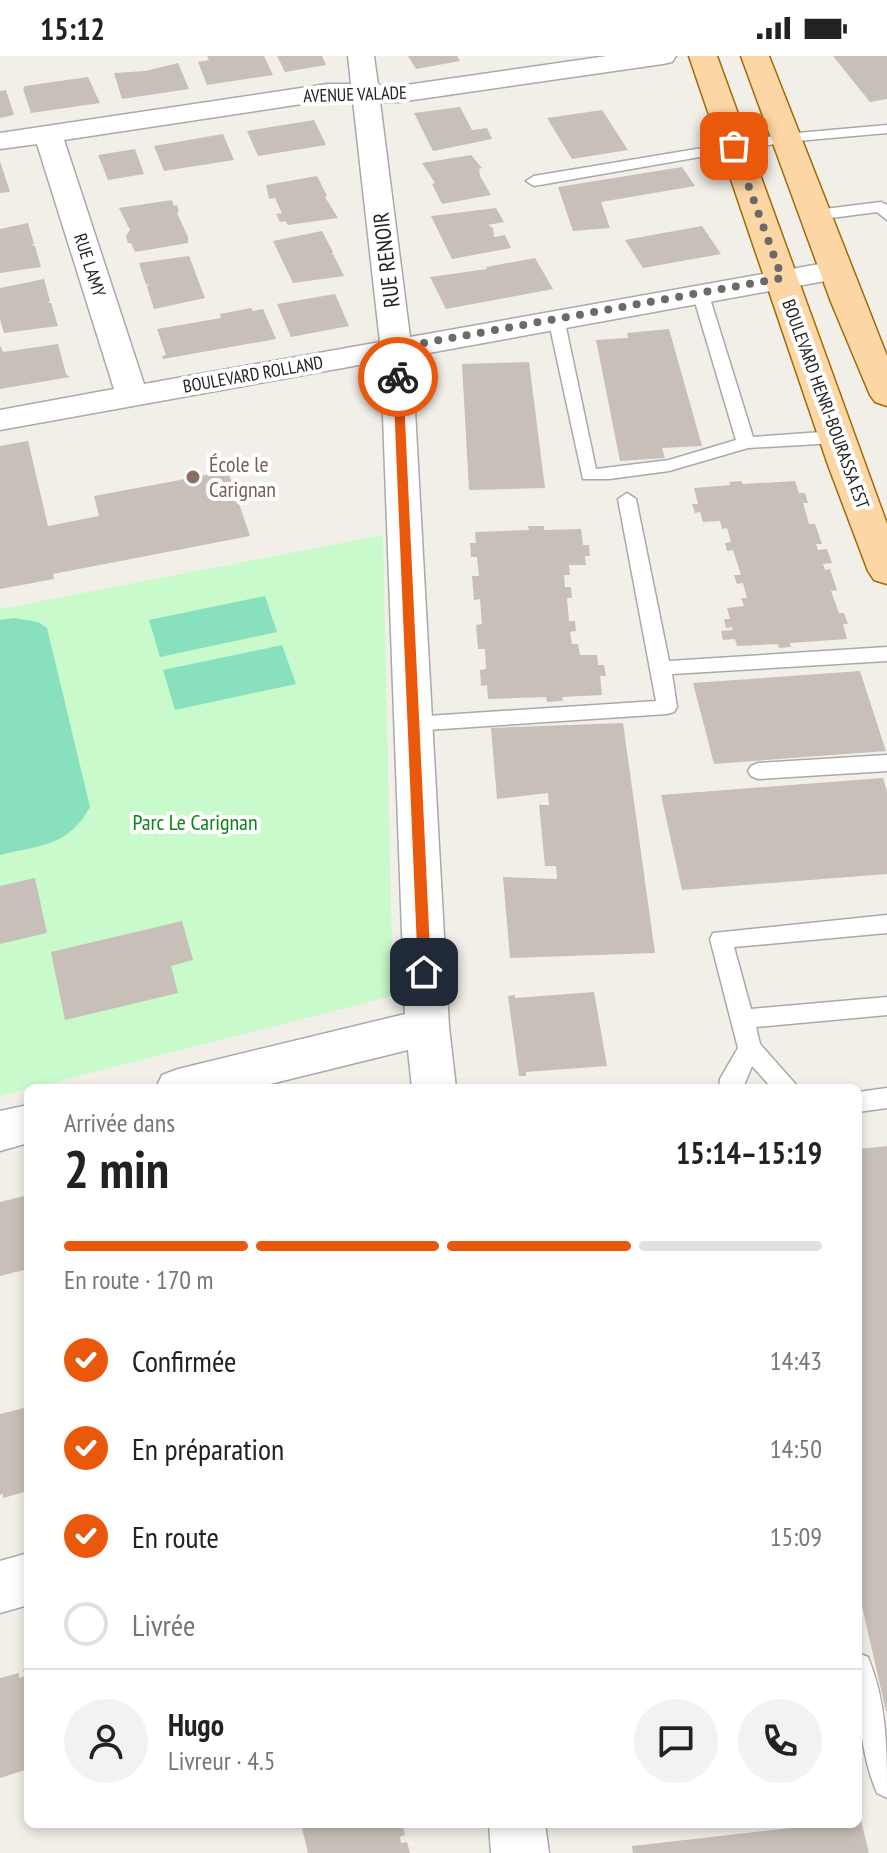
<!DOCTYPE html>
<html lang="fr">
<head>
<meta charset="utf-8">
<style>
  :root { --surface:#fff; --page:#f2f2f2; --text:#222; --muted:#767676; --line:#e0e0e0; --accent:#ea580c }
  body { margin:0; font-family:"PT Sans Narrow",sans-serif; background:var(--page); color:var(--text); height:100vh; display:flex; flex-direction:column; font-size:30px; white-space:nowrap }
  * { box-sizing:border-box; margin:0 }
  p { font-size:26px; color:var(--muted) }
  .icon { flex:none; width:44px; height:44px; fill:none; stroke:currentColor; stroke-width:2; stroke-linecap:round; stroke-linejoin:round }
  .map { position:relative; flex:1; overflow:hidden }
  .panel { position:absolute; left:24px; top:1028px; width:838px; height:744px; display:flex; flex-direction:column; background:var(--surface); border-radius:12px; box-shadow:0 4px 12px #0003 }
  .panel>* { flex:none }
  .pin { position:absolute; display:grid; place-items:center; width:68px; height:68px; color:#fff; margin:-34px; border-radius:16px; box-shadow:0 4px 12px #0006 }
  .courier { position:absolute; display:grid; place-items:center; width:80px; height:80px; margin:-40px; border:6px solid #ea580c; border-radius:50%; background:#fff; color:#222; box-shadow:0 2px 10px #0007 }
  .summary em { font-style:normal; font-weight:700 }
  .summary div { display:flex; flex-direction:column-reverse }
  .summary { display:flex; align-items:center; justify-content:space-between; height:136px; padding:0 40px }
  h1 { font-size:52px; font-weight:700; line-height:60px }
  .bar { display:grid; grid-template-columns:repeat(4,1fr); gap:12px 8px; align-content:center; height:96px; padding:0 40px }
  .bar i { height:10px; border-radius:6px; background:var(--line) }
  .bar .active { background:var(--accent) }
  .bar p { grid-column:span 4 }
  .line { display:flex; align-items:center; gap:20px; padding:0 40px; border-top:2px solid var(--line) }
  .line div { flex:1 }
  .round { display:grid; place-items:center; flex:none; width:84px; height:84px; border-radius:42px; background:var(--page) }
  ol { padding:0 40px; list-style:none }
  li { display:flex; align-items:center; gap:24px; height:88px }
  li p { margin-inline-start:auto }
  li .icon { padding:8px; border-radius:50%; background:var(--accent); color:#fff; stroke-width:4 }
  li:last-child { color:var(--muted) }
  li i { width:44px; height:44px; border:4px solid var(--line); border-radius:50% }
  .status { display:flex; justify-content:space-between; align-items:center; height:56px; padding:0 40px; background:var(--surface); direction:ltr }
  .status svg { height:22px; fill:currentColor }
  .map>svg:first-child { display:block }
  .park { fill:#c8facc }
  .pitch { fill:#88e0be }
  .building { fill:#c7bfb8 }
  .lines { fill:none; stroke-linecap:round; stroke-linejoin:round }
  .lane-casing { stroke:#a9a9a9; stroke-width:3 }
  .street-casing { stroke:#a9a9a9; stroke-width:3 }
  .primary-casing { stroke:#a06b00; stroke-width:3 }
  .lane { fill:#fff; fill-rule:evenodd }
  .street { fill:#fff; fill-rule:evenodd }
  .primary { fill:#fcd6a4; fill-rule:evenodd }
  .route { fill:#ea580c }
  .done { stroke:#6b6a68; stroke-width:8; stroke-dasharray:0 14.4 }
  .education-dot { fill:#8d6e63; stroke:#fff; stroke-width:3 }
  .labels { text-anchor:middle; dominant-baseline:central; stroke-width:8; stroke-linejoin:round; paint-order:stroke }
  .far-street-label { font-size:18px; fill:#222; stroke:#fff }
  .street-label { font-size:22px; fill:#222; stroke:#fff }
  .education-label { font-size:22px; fill:#785e54; stroke:#fff; text-anchor:start }
  .park-label { font-size:22px; fill:#0c8416; stroke:#fff }
</style>
</head>
<body>
<div class="status"><b>15:12</b><svg viewBox="0 0 49 12"><path d="M0 12V9h3v3zM5 12V6h3v6zM10 12V3h3v9zM15 12V0h3v12zM26 1h20v11H26zM47 4h2v5h-2z"/></svg></div>
<div class="map">
<svg width="887" height="1797" viewBox="0 0 887 1797">
  <rect width="100%" height="100%" fill="#f2efe9"/>
  <polygon class="park" points="383,479 393,940 0,1040 0,553"/>
  <g class="pitch">
    <polygon points="265,540 277,576 160,601 149,564"/>
    <path d="M14,562L38,566L47,572L90,751C68,791 40,789 0,799V564Z"/>
    <polygon points="282,589 296,628 175,654 163,614"/>
  </g>
  <g class="building">
    <polygon points="207,0 264,0 273,19 207,29 198,6 209,4"/>
    <polygon points="277,0 322,0 326,9 285,16"/>
    <polygon points="408,0 457,0 460,5 416,13"/>
    <polygon points="833,0 887,0 887,43 870,46"/>
    <polygon points="178,7 189,33 122,43 114,17 145,15"/>
    <polygon points="88,21 100,47 31,57 23,33 25,30"/>
    <polygon points="6,34 14,59 0,62 0,35"/>
    <polygon points="460,51 472,74 487,72 492,83 433,95 414,57"/>
    <polygon points="602,54 628,94 572,103 547,62"/>
    <polygon points="314,64 326,89 258,100 247,75"/>
    <polygon points="223,78 234,104 164,115 154,90"/>
    <polygon points="135,93 144,118 108,124 98,99"/>
    <polygon points="471,99 482,112 479,113 480,120 491,139 442,148 432,128 435,127 422,107"/>
    <polygon points="0,105 10,136 0,137"/>
    <polygon points="682,111 695,130 601,146 610,172 573,175 558,131"/>
    <polygon points="317,120 327,140 325,141 338,162 288,169 285,165 280,166 276,158 282,157 275,142 269,143 266,129"/>
    <polygon points="172,144 174,150 177,149 179,156 177,157 188,181 188,187 135,196 131,187 128,187 126,180 130,174 119,152"/>
    <polygon points="496,152 504,166 488,169 493,172 494,181 505,179 511,192 452,203 431,160"/>
    <polygon points="28,167 34,188 31,189 35,190 41,211 0,217 0,173"/>
    <polygon points="702,170 721,198 643,212 625,184"/>
    <polygon points="322,175 333,196 331,199 333,198 344,220 293,227 273,185"/>
    <polygon points="189,200 205,242 154,253 147,231 149,228 146,229 139,207"/>
    <polygon points="535,202 553,233 446,253 430,221 487,213 486,211"/>
    <polygon points="44,223 50,245 48,247 51,247 58,270 4,277 0,263 0,232"/>
    <polygon points="335,238 349,270 291,281 277,248"/>
    <polygon points="251,252 253,255 263,253 276,283 163,303 162,300 166,299 157,273 221,262 220,258"/>
    <polygon points="669,273 702,390 662,392 665,402 620,405 596,284 628,282 627,277"/>
    <polygon points="58,288 66,318 70,321 0,333 0,289 3,296"/>
    <polygon points="529,306 545,432 469,434 462,308"/>
    <polygon points="28,385 48,470 99,460 94,440 228,415 250,480 53,518 54,523 0,533 0,390"/>
    <polygon points="741,425 743,428 795,425 799,437 805,437 808,447 803,447 809,468 815,468 822,488 816,488 818,494 827,493 832,507 823,508 825,514 830,513 837,534 831,535 839,557 844,557 848,568 843,568 847,583 790,587 791,591 779,592 778,588 737,590 735,583 723,584 721,575 733,574 732,571 726,572 724,563 730,563 727,552 744,550 741,542 747,542 743,527 737,528 734,519 741,519 733,494 727,495 725,487 731,486 727,472 722,473 720,465 703,466 700,456 695,457 692,448 698,448 694,432 731,429 729,426"/>
    <polygon points="528,470 544,470 544,474 581,473 583,489 589,489 590,500 585,500 586,509 569,509 570,519 564,519 565,531 571,531 572,542 567,542 569,565 575,565 576,575 570,576 572,588 578,588 580,599 597,599 598,609 604,609 606,620 600,620 602,639 562,641 563,645 547,646 546,641 488,643 487,629 481,630 480,614 486,613 485,593 478,593 476,569 482,568 480,543 474,544 472,520 479,520 477,501 471,501 470,487 476,487 475,476 529,474"/>
    <polygon points="860,615 886,695 714,708 693,627"/>
    <polygon points="623,667 655,897 510,902 503,821 557,823 556,810 545,810 539,749 549,749 548,737 497,743 491,672"/>
    <polygon points="883,722 887,736 887,818 682,834 661,739"/>
    <polygon points="35,822 47,877 0,888 0,830"/>
    <polygon points="182,865 193,904 171,910 178,937 65,964 51,896"/>
    <polygon points="594,936 607,1010 526,1016 526,1020 519,1020 508,940 515,939 515,942"/>
    <polygon points="887,1090 887,1655 886,1655 858,1533 858,1093"/>
    <polygon points="28,1139 28,1213 0,1220 0,1146"/>
    <polygon points="28,1351 28,1435 3,1442 3,1438 0,1439 0,1358"/>
    <polygon points="28,1613 28,1713 0,1722 0,1622 19,1617 19,1622 25,1620 23,1614"/>
    <polygon points="858,1764 861,1764 869,1797 633,1797 632,1790 827,1768 858,1768"/>
    <polygon points="301,1768 402,1768 405,1779 400,1781 401,1787 407,1786 410,1797 308,1797"/>
  </g>
  <g class="lines">
    <defs>
      <g id="lane">
        <polygon points="887,69 887,77 786,86 534,130 526,125 534,120 786,78"/>
        <polygon points="881,146 887,149 887,164 877,156 816,164 808,159 816,154"/>
        <polygon points="700,231 708,236 753,381 836,375 845,381 836,387 748,392 669,415 609,423 583,423 548,262 556,257 564,262 596,413 669,404 736,384 692,236"/>
        <polygon points="627,437 636,443 669,605 887,591 887,605 672,618 677,651 674,656 667,658 412,675 405,673 402,668 405,663 412,661 656,645 618,443"/>
        <polygon points="887,699 887,715 758,723 751,720 748,715 751,710 758,707"/>
        <polygon points="887,859 887,877 734,891 751,953 887,941 887,959 756,971 760,988 799,1032 772,1032 752,1010 743,1032 719,1032 720,1023 738,992 710,883 713,877"/>
        <polygon points="887,1032 887,1052 858,1056 858,1036"/>
        <path d="M858,1597L868,1601C887,1647 887,1693 887,1742L877,1737C858,1692 858,1645 858,1597Z"/>
      </g>
      <g id="street">
        <path d="M348,0H374L378,29L399,30L607,0H676L672,6L663,8L399,46H380L410,281L836,205L847,208L851,214L847,220L836,223L412,300L449,971L456,1032H412L408,994L254,1032H156L162,1019L178,1013L405,958L381,305L0,374V354L114,333L37,88L0,93V77L328,28H351ZM328,44L353,45L380,286L144,328L64,84Z"/>
        <polygon points="28,1049 28,1087 0,1095 0,1055"/>
        <polygon points="28,1497 28,1549 0,1557 0,1505"/>
        <polygon points="489,1768 545,1768 549,1797 491,1797"/>
      </g>
      <g id="primary">
        <polygon points="689,0 717,0 887,468 887,528 874,524 868,515 828,409"/>
        <polygon points="741,0 769,0 887,300 887,350 875,346 870,339 831,246"/>
      </g>
    </defs>
    <use href="#lane" class="lane-casing"/>
    <use href="#street" class="street-casing"/>
    <use href="#primary" class="primary-casing"/>
    <use href="#lane" class="lane"/>
    <use href="#street" class="street"/>
    <use href="#primary" class="primary"/>
  </g>
  <polygon class="route" points="398,318 403,321 431,916 424,921 418,916 393,321"/>
  <g class="lines">
    <polyline class="done" points="398,321 396,292 782,222 734,90"/>
  </g>
  <circle class="education-dot" cx="193" cy="421" r="8"/>
  <g class="labels">
    <g class="far-street-label">
      <text transform="translate(355 38) rotate(-2)">AVENUE VALADE</text>
      <text transform="translate(90 209) rotate(72)">RUE LAMY</text>
      <text transform="translate(253 318) rotate(-10)">BOULEVARD ROLLAND</text>
      <text transform="translate(826 348) rotate(70)">BOULEVARD HENRI-BOURASSA EST</text>
    </g>
    <g class="street-label">
      <text transform="translate(386 204) rotate(-97)">RUE RENOIR</text>
    </g>
    <g class="education-label">
      <text x="209" y="408">École le<tspan x="209" dy="25">Carignan</tspan></text>
    </g>
    <g class="park-label">
      <text x="195" y="766">Parc Le Carignan</text>
    </g>
  </g>
</svg>
<div class="pin" style="left:734px;top:90px;background:#ea580c"><svg class="icon" aria-label="bag" viewBox="0 0 24 24"><path d="M5 8h14l-1 12H6zM9 8a3 3 0 0 1 6 0"/></svg></div>
<div class="pin" style="left:424px;top:916px;background:#1f2937"><svg class="icon" aria-label="home" viewBox="0 0 24 24"><path d="M3 11l9-7 9 7M6 9v11h12V9"/></svg></div>
<div class="courier" style="left:398px;top:321px"><svg class="icon" aria-label="bike" viewBox="0 0 24 24"><circle cx="6" cy="16" r="4"/><circle cx="18" cy="16" r="4"/><path d="M6 16l4-8h5l3 8M10 8l3 8H6M13 5h3"/></svg></div>
<section class="panel">
<div class="summary"><div><h1>2 min</h1><p>Arrivée dans</p></div><em>15:14–15:19</em></div>
<div class="bar"><i class="active"></i><i class="active"></i><i class="active"></i><i></i><p>En route · 170 m</p></div>
<ol>
<li><svg class="icon" aria-label="check" viewBox="0 0 24 24"><path d="M5 12l5 5 9-10"/></svg>Confirmée<p>14:43</p></li>
<li><svg class="icon" aria-label="check" viewBox="0 0 24 24"><path d="M5 12l5 5 9-10"/></svg>En préparation<p>14:50</p></li>
<li><svg class="icon" aria-label="check" viewBox="0 0 24 24"><path d="M5 12l5 5 9-10"/></svg>En route<p>15:09</p></li>
<li><i></i>Livrée</li>
</ol>
<div class="line" style="height:144px"><a class="round"><svg class="icon" aria-label="person" viewBox="0 0 24 24"><circle cx="12" cy="8" r="4"/><path d="M4 21q1-7 8-7t8 7"/></svg></a><div><b>Hugo</b><p>Livreur · 4.5</p></div><a class="round"><svg class="icon" aria-label="chat" viewBox="0 0 24 24"><path d="M4 5h16v11H9l-5 4z"/></svg></a><a class="round"><svg class="icon" aria-label="phone" viewBox="0 0 24 24"><path d="M5 4h4l2 5-3 2q2 4 5 5l2-3 5 2v4C11 20 4 13 5 4z"/></svg></a></div>
</section>
</div>
</body>
</html>
